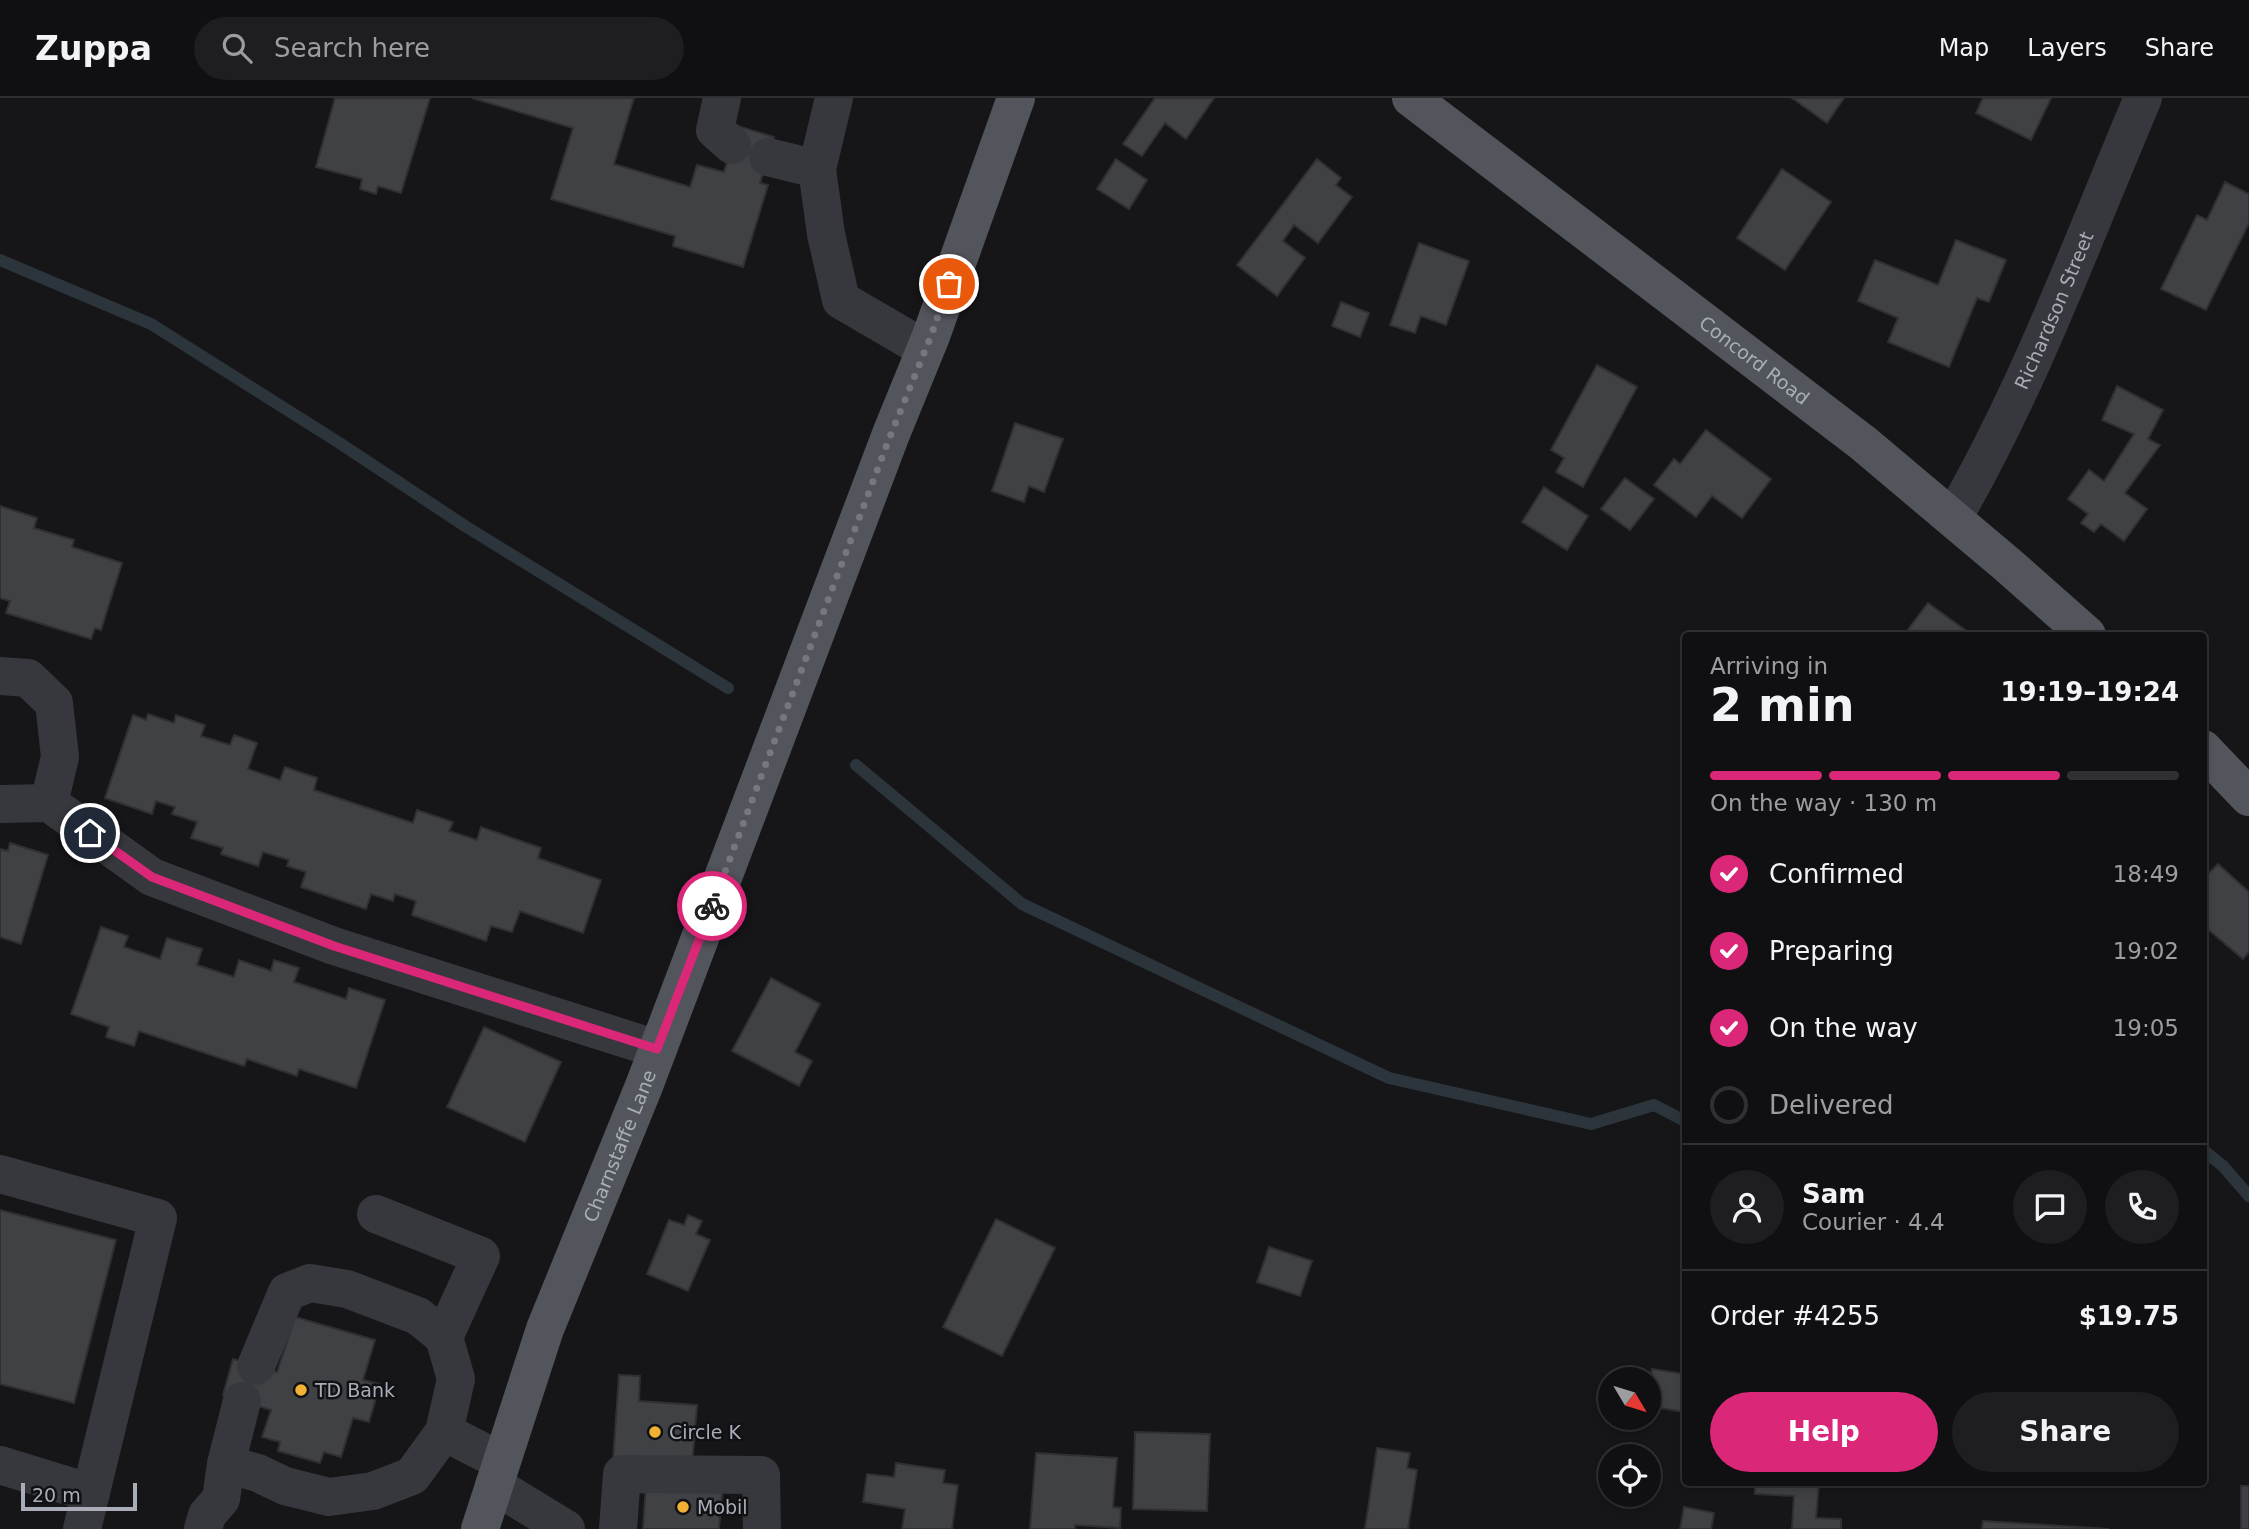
<!DOCTYPE html>
<html lang="en">
<head>
<meta charset="utf-8">
<style>
  :root { --surface:#101012; --page:#1e1e20; --text:#f1f3f6; --muted:#9c9d9f; --line:#303032; --accent:#db2777 }
  body { margin:0; font-family:"DejaVu Sans",sans-serif; background:var(--page); color:var(--text); height:100vh; display:flex; flex-direction:column; font-size:26px; white-space:nowrap }
  * { box-sizing:border-box; margin:0 }
  p { font-size:23px; color:var(--muted) }
  .icon { flex:none; width:38px; height:38px; fill:none; stroke:currentColor; stroke-width:2; stroke-linecap:round; stroke-linejoin:round }
  .map { position:relative; flex:1; overflow:hidden }
  .side { position:absolute; left:1682px; top:534px; width:525px; height:854px; display:flex; flex-direction:column; background:var(--surface); border-radius:7px; box-shadow:0 4px 10px #0003,0 0 0 2px var(--line) }
  .side>* { flex:none }
  .needle { width:46px; rotate:128deg }
  .tools { position:absolute; left:1598px; top:1269px; display:grid; gap:14px }
  .tools a { display:grid; place-items:center; width:63px; height:63px; border-radius:50%; background:var(--surface); box-shadow:0 4px 10px #0003,0 0 0 2px var(--line); font-size:35px }
  .scale { position:absolute; left:21px; bottom:18px; width:116px; box-sizing:border-box; padding-left:7px; border:4px solid #a8adb8; border-top:0; font-size:19px; line-height:24px; white-space:nowrap; color:#a8adb8; -webkit-text-stroke:5px #111113; paint-order:stroke }
  .pin { position:absolute; display:grid; place-items:center; width:60px; height:60px; color:#fff; margin:-30px; border:4px solid #fff; border-radius:50%; box-shadow:0 2px 7px #0007 }
  .courier { position:absolute; display:grid; place-items:center; width:70px; height:70px; margin:-35px; border:5px solid #db2777; border-radius:50%; background:#fff; color:#222; box-shadow:0 2px 9px #0007 }
  .headline em { font-style:normal; font-weight:600 }
  .headline div { display:flex; flex-direction:column-reverse }
  .headline { display:flex; align-items:center; justify-content:space-between; height:119px; padding:0 28px }
  h1 { font-size:46px; font-weight:600; line-height:52px }
  .bar { display:grid; grid-template-columns:repeat(4,1fr); gap:10px 7px; align-content:center; height:84px; padding:0 28px }
  .bar i { height:9px; border-radius:5px; background:var(--line) }
  .bar .selected { background:var(--accent) }
  .bar p { grid-column:span 4 }
  .line { display:flex; align-items:center; gap:18px; padding:0 28px; border-top:2px solid var(--line) }
  .line div { flex:1 }
  .round { display:grid; place-items:center; flex:none; width:74px; height:74px; border-radius:37px; background:var(--page) }
  ol { padding:0 28px; list-style:none }
  li { display:flex; align-items:center; gap:21px; height:77px }
  li p { margin-inline-start:auto }
  li .icon { padding:7px; border-radius:50%; background:var(--accent); color:#fff; stroke-width:4 }
  li:last-child { color:var(--muted) }
  li i { width:38px; height:38px; border:4px solid var(--line); border-radius:50% }
  .primary-button { display:flex; gap:14px; margin-top:auto; padding:14px 28px }
  .primary-button a { flex:1; height:80px; border-radius:42px; background:var(--accent); color:#fff; font-size:28px; font-weight:600; line-height:80px; text-align:center }
  .primary-button a+a { background:var(--page); color:var(--text) }
  header { display:flex; align-items:center; gap:42px; box-sizing:border-box; height:98px; padding:0 35px; background:var(--surface); border-bottom:2px solid var(--line) }
  header strong { font-size:33px }
  nav { display:flex; gap:38px; margin-inline-start:auto; font-size:24px }
  .search { width:490px; height:63px; background:var(--page); display:flex; align-items:center; gap:18px; box-sizing:border-box; padding:0 24px; border-radius:38px; color:var(--muted); font-size:26px }
  .map>svg:first-child { display:block }
  .lines { fill:none; stroke-linecap:round; stroke-linejoin:round }
  .stream { stroke:#2c353c; stroke-width:12 }
  .building { fill:#404145; stroke:#303034; stroke-width:2 }
  .minor { stroke:#37383d; stroke-width:38 }
  .major { stroke:#53555c; stroke-width:38 }
  .done { stroke:#757880; stroke-width:7; stroke-dasharray:0 12.6 }
  .route { stroke:#db2777; stroke-width:9 }
  .poi-dot { fill:#f2b134; stroke:#111113; stroke-width:2.5 }
  .labels { text-anchor:middle; dominant-baseline:central; stroke-width:5; stroke-linejoin:round; paint-order:stroke }
  .street-label { font-size:19px; fill:#a8adb8; stroke:#111113 }
  .poi-label { font-size:19px; fill:#a8adb8; stroke:#111113; text-anchor:start }
</style>
</head>
<body>
<header>
<strong>Zuppa</strong>
<div class="search"><svg class="icon" aria-label="search" viewBox="0 0 24 24"><circle cx="10" cy="10" r="6"/><path d="M15 15l6 6"/></svg>Search here</div>
<nav><a>Map</a><a>Layers</a><a>Share</a></nav>
</header>
<div class="map">
<svg width="2249" height="1431" viewBox="0 0 2249 1431">
  <rect width="100%" height="100%" fill="#161618"/>
  <g class="lines">
    <g class="stream">
      <polyline points="0,162 151,226 338,344 465,428 728,590"/>
      <polyline points="856,667 1022,806 1389,980 1591,1026 1654,1007 1685,1023"/>
      <polyline points="2203,1052 2223,1068 2249,1098"/>
    </g>
  </g>
  <g class="building">
    <polygon points="335,0 430,0 401,95 378,88 376,96 360,91 362,81 316,69"/>
    <polygon points="472,0 634,0 614,66 690,89 697,67 724,74 738,28 774,39 760,85 768,87 743,169 673,148 675,138 551,101 573,30"/>
    <polygon points="1155,0 1214,0 1186,41 1165,25 1142,58 1123,46"/>
    <polygon points="1792,0 1844,0 1827,25"/>
    <polygon points="1983,0 2051,0 2031,42 1976,15"/>
    <polygon points="1116,61 1147,82 1129,111 1097,91"/>
    <polygon points="1317,61 1341,80 1336,87 1352,99 1318,145 1294,127 1283,143 1305,160 1277,198 1237,167"/>
    <polygon points="1782,71 1831,104 1785,172 1737,140"/>
    <polygon points="2225,84 2249,96 2249,125 2206,212 2161,191 2197,117 2207,122"/>
    <polygon points="1956,142 2006,162 1989,204 1977,200 1949,269 1888,244 1898,220 1858,203 1875,162 1938,187"/>
    <polygon points="1419,145 1469,163 1446,227 1421,218 1415,235 1390,227"/>
    <polygon points="1341,204 1369,215 1360,239 1332,228"/>
    <polygon points="1597,267 1637,289 1583,389 1556,374 1564,360 1551,352"/>
    <polygon points="2117,288 2163,312 2148,341 2160,347 2125,395 2147,411 2124,443 2101,426 2094,434 2081,425 2088,416 2068,401 2089,372 2104,383 2134,336 2102,322"/>
    <polygon points="1015,325 1063,341 1044,394 1029,388 1024,404 992,393"/>
    <polygon points="1706,332 1771,381 1742,420 1712,398 1696,419 1654,387 1674,361 1680,366"/>
    <polygon points="1625,380 1654,401 1630,432 1601,411"/>
    <polygon points="1544,389 1588,418 1567,452 1522,424"/>
    <polygon points="0,408 37,420 34,430 74,442 72,449 122,465 101,532 95,530 91,541 6,515 10,503 0,500"/>
    <polygon points="1928,505 1972,537 1904,537"/>
    <polygon points="148,616 174,625 176,617 205,627 201,638 230,647 234,637 257,645 248,671 280,682 285,669 317,680 314,692 413,725 417,712 453,724 449,733 477,742 481,729 541,750 538,760 601,782 583,835 520,813 512,834 491,828 486,843 412,817 416,803 395,796 393,803 371,796 366,811 301,789 306,774 287,768 289,762 263,754 258,768 221,756 223,750 191,740 197,724 172,716 175,709 156,703 152,716 105,700 133,617 146,622"/>
    <polygon points="10,745 48,757 21,846 0,839 0,751 8,753"/>
    <polygon points="2218,766 2249,794 2249,854 2243,861 2203,827 2203,781"/>
    <polygon points="101,829 128,838 124,849 160,861 167,840 202,851 197,867 234,879 239,862 271,873 274,862 299,870 294,884 346,901 349,890 385,902 356,990 299,971 297,978 247,961 244,968 139,933 134,948 106,939 109,929 71,916"/>
    <polygon points="771,880 820,906 795,954 812,963 799,988 732,953"/>
    <polygon points="484,929 561,964 525,1044 447,1009"/>
    <polygon points="0,1112 116,1142 74,1305 0,1286"/>
    <polygon points="688,1117 702,1123 696,1136 710,1142 688,1193 647,1176 669,1122 684,1127"/>
    <polygon points="996,1121 1055,1150 1002,1258 943,1229"/>
    <polygon points="1269,1149 1312,1163 1300,1198 1257,1184"/>
    <polygon points="295,1219 375,1242 363,1282 380,1286 369,1324 353,1320 341,1359 324,1354 320,1365 278,1353 280,1344 262,1339 271,1312 223,1297 233,1261 277,1274"/>
    <polygon points="1652,1271 1685,1276 1685,1314 1648,1308"/>
    <polygon points="619,1277 640,1278 639,1303 697,1307 692,1368 613,1362"/>
    <polygon points="1135,1334 1210,1336 1207,1413 1133,1411"/>
    <polygon points="1377,1350 1410,1355 1407,1370 1417,1372 1408,1431 1365,1431"/>
    <polygon points="1036,1355 1117,1360 1113,1409 1121,1410 1120,1430 1075,1427 1075,1431 1030,1431"/>
    <polygon points="896,1365 945,1372 943,1385 958,1387 952,1431 902,1431 905,1411 863,1404 867,1376 894,1379"/>
    <polygon points="1755,1384 1819,1384 1816,1420 1841,1421 1841,1431 1792,1431 1794,1398 1755,1396"/>
    <polygon points="646,1385 723,1387 719,1431 643,1431"/>
    <rect x="2241" y="1388" width="8" height="43"/>
    <polygon points="1684,1409 1714,1415 1711,1431 1680,1431"/>
    <polygon points="1983,1423 2109,1431 1982,1431"/>
  </g>
  <g class="lines">
    <g class="minor">
      <polyline points="722,0 715,32 732,47"/>
      <polyline points="834,0 817,71 826,136 841,202 925,251"/>
      <polyline points="768,59 817,71"/>
      <path id="s1" d="M1953,420C2030,287 2083,141 2143,0"/>
      <polyline points="0,578 28,580 54,605 60,659 49,705"/>
      <polyline points="49,705 152,779 334,848 657,951"/>
      <polyline points="0,706 49,705"/>
      <polyline points="0,1076 158,1120 82,1431"/>
      <polyline points="376,1116 481,1158 444,1239"/>
      <polyline points="256,1268 287,1194 310,1185 347,1191 418,1218 444,1239 456,1281 444,1334 501,1363"/>
      <polyline points="226,1366 258,1375 285,1388 329,1399 373,1393 412,1378 444,1334"/>
      <polyline points="0,1367 91,1395"/>
      <polyline points="494,1387 566,1431"/>
      <polyline points="203,1431 207,1417 221,1401 226,1366 242,1303"/>
      <polyline points="618,1431 622,1376 761,1377 762,1431"/>
    </g>
    <g class="major">
      <path id="s2" d="M1411,0L1863,345L2009,468L2087,537"/>
      <polyline points="2203,651 2249,699"/>
      <path id="s3" d="M480,1431L545,1231L644,988L891,336L931,238L1016,0"/>
    </g>
  </g>
  <g class="lines">
    <polyline class="done" points="712,808 891,336 931,238 949,186"/>
    <polyline class="route" points="90,735 152,779 334,848 657,951 712,808"/>
  </g>
  <g class="poi-dot">
    <circle cx="301" cy="1292" r="7"/>
    <circle cx="655" cy="1334" r="7"/>
    <circle cx="683" cy="1409" r="7"/>
  </g>
  <g class="labels">
    <g class="street-label">
      <text stroke="none"><textPath href="#s1" startOffset="231">Richardson Street</textPath></text>
      <text stroke="none"><textPath href="#s2" startOffset="432">Concord Road</textPath></text>
      <text stroke="none"><textPath href="#s3" startOffset="408">Charnstaffe Lane</textPath></text>
    </g>
    <g class="poi-label">
      <text x="315" y="1292">TD Bank</text>
      <text x="669" y="1334">Circle K</text>
      <text x="697" y="1409">Mobil</text>
    </g>
  </g>
</svg>
<div class="tools">
<a><svg class="needle" viewBox="-14 -14 28 28"><path d="M0-13l5 13h-10z" fill="#e53935"/><path d="M0 13l5-13h-10z" fill="#9c9d9f"/></svg></a>
<a><svg class="icon" aria-label="locate" viewBox="0 0 24 24"><circle cx="12" cy="12" r="6"/><path d="M12 2v4M12 18v4M2 12h4M18 12h4"/></svg></a>
</div>
<div class="scale">20 m</div>
<div class="pin" style="left:949px;top:186px;background:#ea580c"><svg class="icon" aria-label="bag" viewBox="0 0 24 24"><path d="M5 8h14l-1 12H6zM9 8a3 3 0 0 1 6 0"/></svg></div>
<div class="pin" style="left:90px;top:735px;background:#1f2937"><svg class="icon" aria-label="home" viewBox="0 0 24 24"><path d="M3 11l9-7 9 7M6 9v11h12V9"/></svg></div>
<div class="courier" style="left:712px;top:808px"><svg class="icon" aria-label="bike" viewBox="0 0 24 24"><circle cx="6" cy="16" r="4"/><circle cx="18" cy="16" r="4"/><path d="M6 16l4-8h5l3 8M10 8l3 8H6M13 5h3"/></svg></div>
<section class="side">
<div class="headline"><div><h1>2 min</h1><p>Arriving in</p></div><em>19:19–19:24</em></div>
<div class="bar"><i class="selected"></i><i class="selected"></i><i class="selected"></i><i></i><p>On the way · 130 m</p></div>
<ol>
<li><svg class="icon" aria-label="check" viewBox="0 0 24 24"><path d="M5 12l5 5 9-10"/></svg>Confirmed<p>18:49</p></li>
<li><svg class="icon" aria-label="check" viewBox="0 0 24 24"><path d="M5 12l5 5 9-10"/></svg>Preparing<p>19:02</p></li>
<li><svg class="icon" aria-label="check" viewBox="0 0 24 24"><path d="M5 12l5 5 9-10"/></svg>On the way<p>19:05</p></li>
<li><i></i>Delivered</li>
</ol>
<div class="line" style="height:126px"><a class="round"><svg class="icon" aria-label="person" viewBox="0 0 24 24"><circle cx="12" cy="8" r="4"/><path d="M4 21q1-7 8-7t8 7"/></svg></a><div><b>Sam</b><p>Courier · 4.4</p></div><a class="round"><svg class="icon" aria-label="chat" viewBox="0 0 24 24"><path d="M4 5h16v11H9l-5 4z"/></svg></a><a class="round"><svg class="icon" aria-label="phone" viewBox="0 0 24 24"><path d="M5 4h4l2 5-3 2q2 4 5 5l2-3 5 2v4C11 20 4 13 5 4z"/></svg></a></div>
<div class="line" style="height:91px"><div>Order #4255</div><b>$19.75</b></div>
<div class="primary-button"><a>Help</a><a>Share</a></div>
</section>
</div>
</body>
</html>
